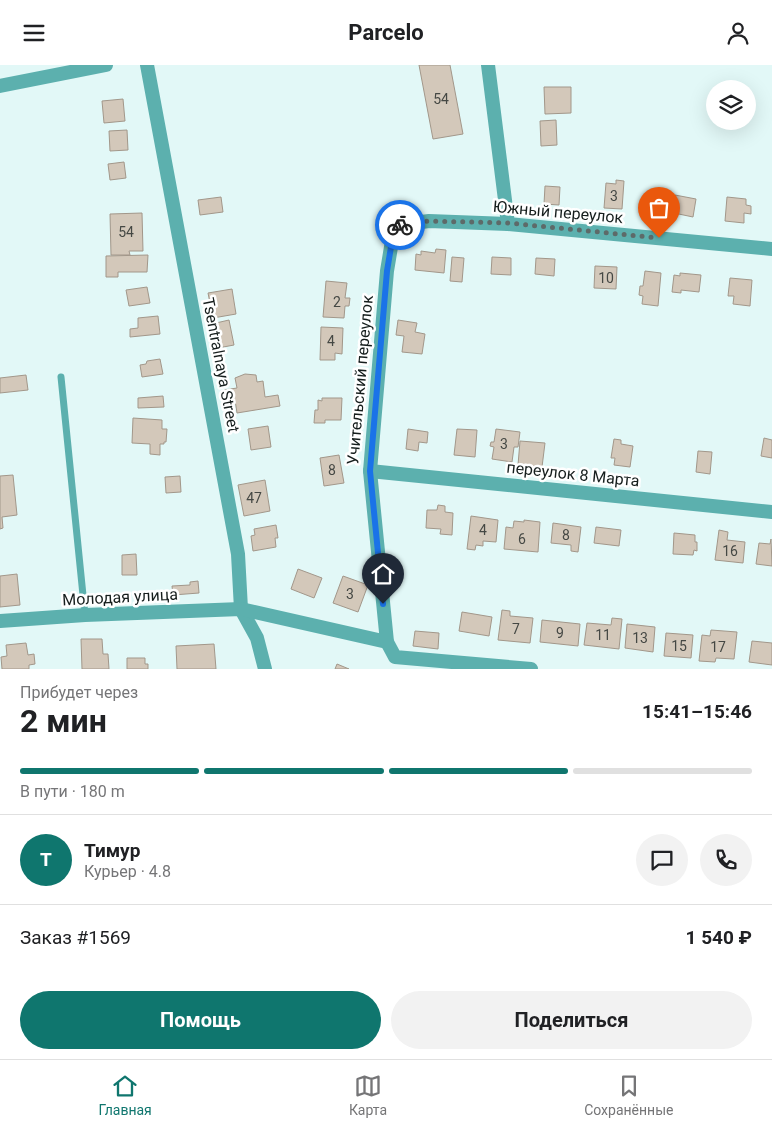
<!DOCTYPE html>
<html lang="ru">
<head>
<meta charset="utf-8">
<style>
  :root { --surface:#fff; --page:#f2f2f2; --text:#202124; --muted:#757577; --line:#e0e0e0; --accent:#0f766e }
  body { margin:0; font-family:Roboto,sans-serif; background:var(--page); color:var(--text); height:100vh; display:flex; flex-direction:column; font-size:19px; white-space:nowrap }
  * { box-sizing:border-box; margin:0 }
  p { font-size:16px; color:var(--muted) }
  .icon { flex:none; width:28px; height:28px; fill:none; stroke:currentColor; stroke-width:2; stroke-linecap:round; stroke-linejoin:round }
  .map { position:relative; height:604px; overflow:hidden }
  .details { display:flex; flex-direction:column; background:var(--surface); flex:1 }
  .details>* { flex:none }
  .buttons { position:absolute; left:706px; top:15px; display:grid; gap:10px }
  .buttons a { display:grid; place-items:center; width:50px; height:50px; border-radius:50%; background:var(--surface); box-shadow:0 5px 20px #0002; font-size:25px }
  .pin { position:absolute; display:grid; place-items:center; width:42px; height:42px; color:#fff; margin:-51px -21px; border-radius:50% 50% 50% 0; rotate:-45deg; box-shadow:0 0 5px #0007 }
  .pin .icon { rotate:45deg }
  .courier { position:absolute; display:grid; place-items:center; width:50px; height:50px; margin:-25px; border:4px solid #1a73e8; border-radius:50%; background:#fff; color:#222; box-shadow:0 1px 6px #0007 }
  .head em { font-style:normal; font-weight:700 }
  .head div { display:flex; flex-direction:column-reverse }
  .head { display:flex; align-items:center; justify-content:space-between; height:85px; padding:0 20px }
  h1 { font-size:32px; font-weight:700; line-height:38px }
  .bar { display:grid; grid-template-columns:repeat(4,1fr); gap:8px 5px; align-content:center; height:60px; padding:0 20px }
  .bar i { height:6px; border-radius:4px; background:var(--line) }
  .bar .active { background:var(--accent) }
  .bar p { grid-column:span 4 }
  .line { display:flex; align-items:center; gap:12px; padding:0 20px; border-top:1px solid var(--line) }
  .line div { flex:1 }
  .round { display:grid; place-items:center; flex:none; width:52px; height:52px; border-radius:26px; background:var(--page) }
  .action { display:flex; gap:10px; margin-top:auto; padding:10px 20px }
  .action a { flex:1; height:58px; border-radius:30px; background:var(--accent); color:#fff; font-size:20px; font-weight:700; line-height:58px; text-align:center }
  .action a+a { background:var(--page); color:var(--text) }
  header { display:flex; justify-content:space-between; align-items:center; height:65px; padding:0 20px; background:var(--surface); font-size:22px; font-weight:700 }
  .tab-bar { display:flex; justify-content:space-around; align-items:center; height:70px; border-top:1px solid var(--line); background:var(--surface); font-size:14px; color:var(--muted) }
  .tab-bar a { display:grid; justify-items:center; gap:2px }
  .tab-bar .active { color:var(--accent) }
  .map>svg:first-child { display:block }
  .building { fill:#d3c8ba; stroke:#a2978a }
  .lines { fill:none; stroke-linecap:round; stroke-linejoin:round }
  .service { stroke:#5cb0ae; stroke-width:7 }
  .minor { stroke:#5cb0ae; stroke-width:14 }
  .tertiary { stroke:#5cb0ae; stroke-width:14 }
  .done { stroke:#5d6a69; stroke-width:5; stroke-dasharray:0 9 }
  .route { stroke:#1a73e8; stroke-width:6 }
  .labels { text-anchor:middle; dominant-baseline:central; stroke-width:5; stroke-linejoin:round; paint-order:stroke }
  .number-label { font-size:14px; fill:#454844 }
  .street-label { font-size:16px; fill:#161e1d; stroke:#fff }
</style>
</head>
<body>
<header><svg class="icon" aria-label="menu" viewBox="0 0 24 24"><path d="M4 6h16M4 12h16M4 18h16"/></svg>Parcelo<svg class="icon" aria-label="person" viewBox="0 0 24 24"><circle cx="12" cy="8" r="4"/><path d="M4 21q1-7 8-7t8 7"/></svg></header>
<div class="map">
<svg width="772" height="604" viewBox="0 0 772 604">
  <rect width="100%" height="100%" fill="#e2f8f7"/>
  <g class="building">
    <polygon points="419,0 450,0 463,69 433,74"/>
    <polygon points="544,22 571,22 571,48 545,49"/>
    <polygon points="123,34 125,56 104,58 102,36"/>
    <polygon points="556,55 557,80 541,81 540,56"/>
    <polygon points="127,65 128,85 110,86 109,66"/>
    <polygon points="124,97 126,113 110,115 108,99"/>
    <polygon points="616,115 624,116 622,144 604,143 606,118 616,119"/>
    <polygon points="545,121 560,122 559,140 544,139"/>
    <polygon points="675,130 696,134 693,152 674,148 676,138 674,136"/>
    <polygon points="221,132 223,147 200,150 198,135"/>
    <polygon points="727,132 746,134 746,140 751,141 751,149 744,148 744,158 725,156"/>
    <polygon points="142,148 143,186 129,186 130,190 111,190 110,149"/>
    <polygon points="436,184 446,185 444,208 415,205 416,189 421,190 421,186 435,188"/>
    <polygon points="148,190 147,207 118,207 118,212 106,212 106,191"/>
    <polygon points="452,192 464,193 462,217 450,216"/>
    <polygon points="492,192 511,193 511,210 491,209"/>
    <polygon points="536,193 555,194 554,211 535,209"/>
    <polygon points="595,201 617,202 616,224 594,223"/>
    <polygon points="645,206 661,208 658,241 642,239 643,231 639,230 640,221 643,221"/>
    <polygon points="680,208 701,210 699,227 681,225 681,228 672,227 674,210 680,211"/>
    <polygon points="730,213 752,215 750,241 733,239 734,231 728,231"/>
    <polygon points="326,216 347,218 345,233 350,233 349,241 345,241 344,253 323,252"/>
    <polygon points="147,222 150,238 129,241 126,225"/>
    <polygon points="232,224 236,249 213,253 208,228"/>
    <polygon points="158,251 160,269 130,272 130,264 138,263 138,253"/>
    <polygon points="229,255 234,280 218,283 217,272 212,273 211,266 217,265 216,258"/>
    <polygon points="398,255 417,258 415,267 425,269 422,289 402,287 404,271 396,270"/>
    <polygon points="321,262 343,263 342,289 335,288 335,295 320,295"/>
    <polygon points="160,294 163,309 142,312 140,300 146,299 147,296"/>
    <polygon points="245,309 256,310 257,317 263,316 265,332 278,330 280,341 237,348 235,335 226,337 224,325 237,323 235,313"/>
    <polygon points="26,310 28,325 0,328 0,313"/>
    <polygon points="163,331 164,342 138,343 138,333"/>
    <polygon points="322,333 342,333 341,355 325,355 325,358 314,358 315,345 318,345 318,335 322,336"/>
    <polygon points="133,353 162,355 162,364 167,364 166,377 164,377 164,379 160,379 160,390 150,389 150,379 132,378"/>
    <polygon points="268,361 271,382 251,385 248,364"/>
    <polygon points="408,364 428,367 427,378 419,377 418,386 406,384"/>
    <polygon points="457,364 477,365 475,392 454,390"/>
    <polygon points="496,364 520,367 518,382 514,382 512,397 492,394 494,382 490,381 491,377 494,377"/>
    <polygon points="764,373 772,375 772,393 761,391"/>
    <polygon points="614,374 621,375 621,379 633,381 630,402 614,400 615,393 611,393"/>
    <polygon points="520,376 545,378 542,402 518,400"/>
    <polygon points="698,386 712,387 710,409 696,407"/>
    <polygon points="339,390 344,418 324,421 320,393"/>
    <polygon points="13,410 17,450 2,452 3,463 0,464 0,411"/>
    <polygon points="180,411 181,427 166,428 165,412"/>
    <polygon points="265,415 270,446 244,451 238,420"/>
    <polygon points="438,440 445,441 445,447 453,448 452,470 440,469 441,464 426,463 427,445 437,445"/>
    <polygon points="471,451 498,455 496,477 483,476 483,481 476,480 475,485 467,484"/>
    <polygon points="524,455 540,457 538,487 504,484 506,462 513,463 514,456 524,457"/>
    <polygon points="553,458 581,462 578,487 571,486 571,480 551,478"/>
    <polygon points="276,460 278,473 275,473 276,482 253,486 251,471 255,470 254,464"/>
    <polygon points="596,462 621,465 619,481 594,478"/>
    <polygon points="719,465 728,467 727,475 745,477 743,498 715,495"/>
    <polygon points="674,468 695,470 695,477 697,477 697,486 694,485 693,490 673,489"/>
    <polygon points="771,474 772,501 756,499 759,478 770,479"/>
    <polygon points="136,489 137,510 122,510 122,490"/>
    <polygon points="298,504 322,513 314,533 291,524"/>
    <polygon points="17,509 20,540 0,542 0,511"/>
    <polygon points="343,511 368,520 358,547 333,538"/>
    <polygon points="198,516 199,528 173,530 172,521 190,520 190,517"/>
    <polygon points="502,545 510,546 510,551 533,553 530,578 498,575"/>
    <polygon points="462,547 492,552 489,571 459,566"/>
    <polygon points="612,553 622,554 619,584 584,580 587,558 611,560"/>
    <polygon points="542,555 580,559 578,581 540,577"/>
    <polygon points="627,559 655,562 653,587 625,583"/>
    <polygon points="711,565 737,567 734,594 716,593 715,597 699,596 702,570 710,571"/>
    <polygon points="415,566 439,568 438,584 413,581"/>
    <polygon points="666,568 693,570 691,593 664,591"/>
    <polygon points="81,574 102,574 103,589 108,589 109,604 82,604"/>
    <polygon points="752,576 772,578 772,600 749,597"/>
    <polygon points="26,578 28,590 34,589 35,599 29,600 29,604 2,604 1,592 7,591 6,580"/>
    <polygon points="214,579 216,604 177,604 176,581"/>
    <polygon points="127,593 145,593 145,599 148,599 148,604 127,604"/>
    <polygon points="337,599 349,604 335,604"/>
  </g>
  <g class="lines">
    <polyline class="service" points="61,312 85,550"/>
    <g class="minor">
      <polyline points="147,0 238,489 241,544 257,573 265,604"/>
      <polyline points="488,0 508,159"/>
      <polyline points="370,406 772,447"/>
      <polyline points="0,556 85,550 241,544 387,577"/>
      <polyline points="531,604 395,592 387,577 370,406 387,206 392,176 400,160 429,156 508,159 772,184"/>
    </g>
    <polyline class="tertiary" points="0,21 106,0"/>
  </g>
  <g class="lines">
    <polyline class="done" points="400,160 429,156 508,158 659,173"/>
    <polyline class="route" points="383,539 370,406 387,206 392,176 400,160"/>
  </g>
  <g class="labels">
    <g class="number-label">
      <text x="441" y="34">54</text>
      <text x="614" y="131">3</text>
      <text x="126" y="167">54</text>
      <text x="606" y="213">10</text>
      <text x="337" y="237">2</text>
      <text x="331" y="276">4</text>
      <text x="504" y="379">3</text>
      <text x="332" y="405">8</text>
      <text x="254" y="433">47</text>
      <text x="483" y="465">4</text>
      <text x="566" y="470">8</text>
      <text x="522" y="474">6</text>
      <text x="730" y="486">16</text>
      <text x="350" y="529">3</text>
      <text x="516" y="564">7</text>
      <text x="560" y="568">9</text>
      <text x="603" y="570">11</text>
      <text x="640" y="573">13</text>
      <text x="679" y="581">15</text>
      <text x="718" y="582">17</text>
    </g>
    <g class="street-label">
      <text transform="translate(558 147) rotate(5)">Южный переулок</text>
      <text transform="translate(221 300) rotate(79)">Tsentralnaya Street</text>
      <text transform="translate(360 315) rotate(-85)">Учительский переулок</text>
      <text transform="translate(573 409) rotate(6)">переулок 8 Марта</text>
      <text transform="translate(120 532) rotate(-3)">Молодая улица</text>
    </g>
  </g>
</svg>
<div class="buttons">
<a><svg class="icon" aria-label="layers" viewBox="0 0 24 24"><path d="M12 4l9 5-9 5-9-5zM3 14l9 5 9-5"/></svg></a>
</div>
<div class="pin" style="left:659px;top:173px;background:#ea580c"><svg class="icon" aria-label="bag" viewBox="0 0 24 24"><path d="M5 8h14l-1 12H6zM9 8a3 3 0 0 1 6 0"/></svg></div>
<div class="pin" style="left:383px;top:539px;background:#1f2937"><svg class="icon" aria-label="home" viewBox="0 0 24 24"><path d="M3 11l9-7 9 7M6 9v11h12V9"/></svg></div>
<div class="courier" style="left:400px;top:160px"><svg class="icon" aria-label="bike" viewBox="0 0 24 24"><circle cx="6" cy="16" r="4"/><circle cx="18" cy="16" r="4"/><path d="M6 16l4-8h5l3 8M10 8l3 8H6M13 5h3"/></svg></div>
</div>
<section class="details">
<div class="head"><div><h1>2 мин</h1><p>Прибудет через</p></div><em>15:41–15:46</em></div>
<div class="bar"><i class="active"></i><i class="active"></i><i class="active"></i><i></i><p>В пути · 180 m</p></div>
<div class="line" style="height:90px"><b class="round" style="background:var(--accent);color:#fff">Т</b><div><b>Тимур</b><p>Курьер · 4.8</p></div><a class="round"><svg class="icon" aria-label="chat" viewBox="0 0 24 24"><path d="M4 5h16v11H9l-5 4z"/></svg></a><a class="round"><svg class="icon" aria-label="phone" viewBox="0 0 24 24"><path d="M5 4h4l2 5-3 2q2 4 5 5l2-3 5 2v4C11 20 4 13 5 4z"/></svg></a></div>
<div class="line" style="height:65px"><div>Заказ #1569</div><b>1 540 ₽</b></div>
<div class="action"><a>Помощь</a><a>Поделиться</a></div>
</section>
<nav class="tab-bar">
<a class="active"><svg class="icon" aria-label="home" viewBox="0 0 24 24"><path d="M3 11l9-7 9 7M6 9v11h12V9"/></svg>Главная</a>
<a><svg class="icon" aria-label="map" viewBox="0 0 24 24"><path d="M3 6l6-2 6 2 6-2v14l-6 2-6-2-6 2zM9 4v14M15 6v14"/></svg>Карта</a>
<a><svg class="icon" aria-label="saved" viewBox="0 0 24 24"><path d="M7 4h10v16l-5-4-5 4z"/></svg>Сохранённые</a>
</nav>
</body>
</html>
